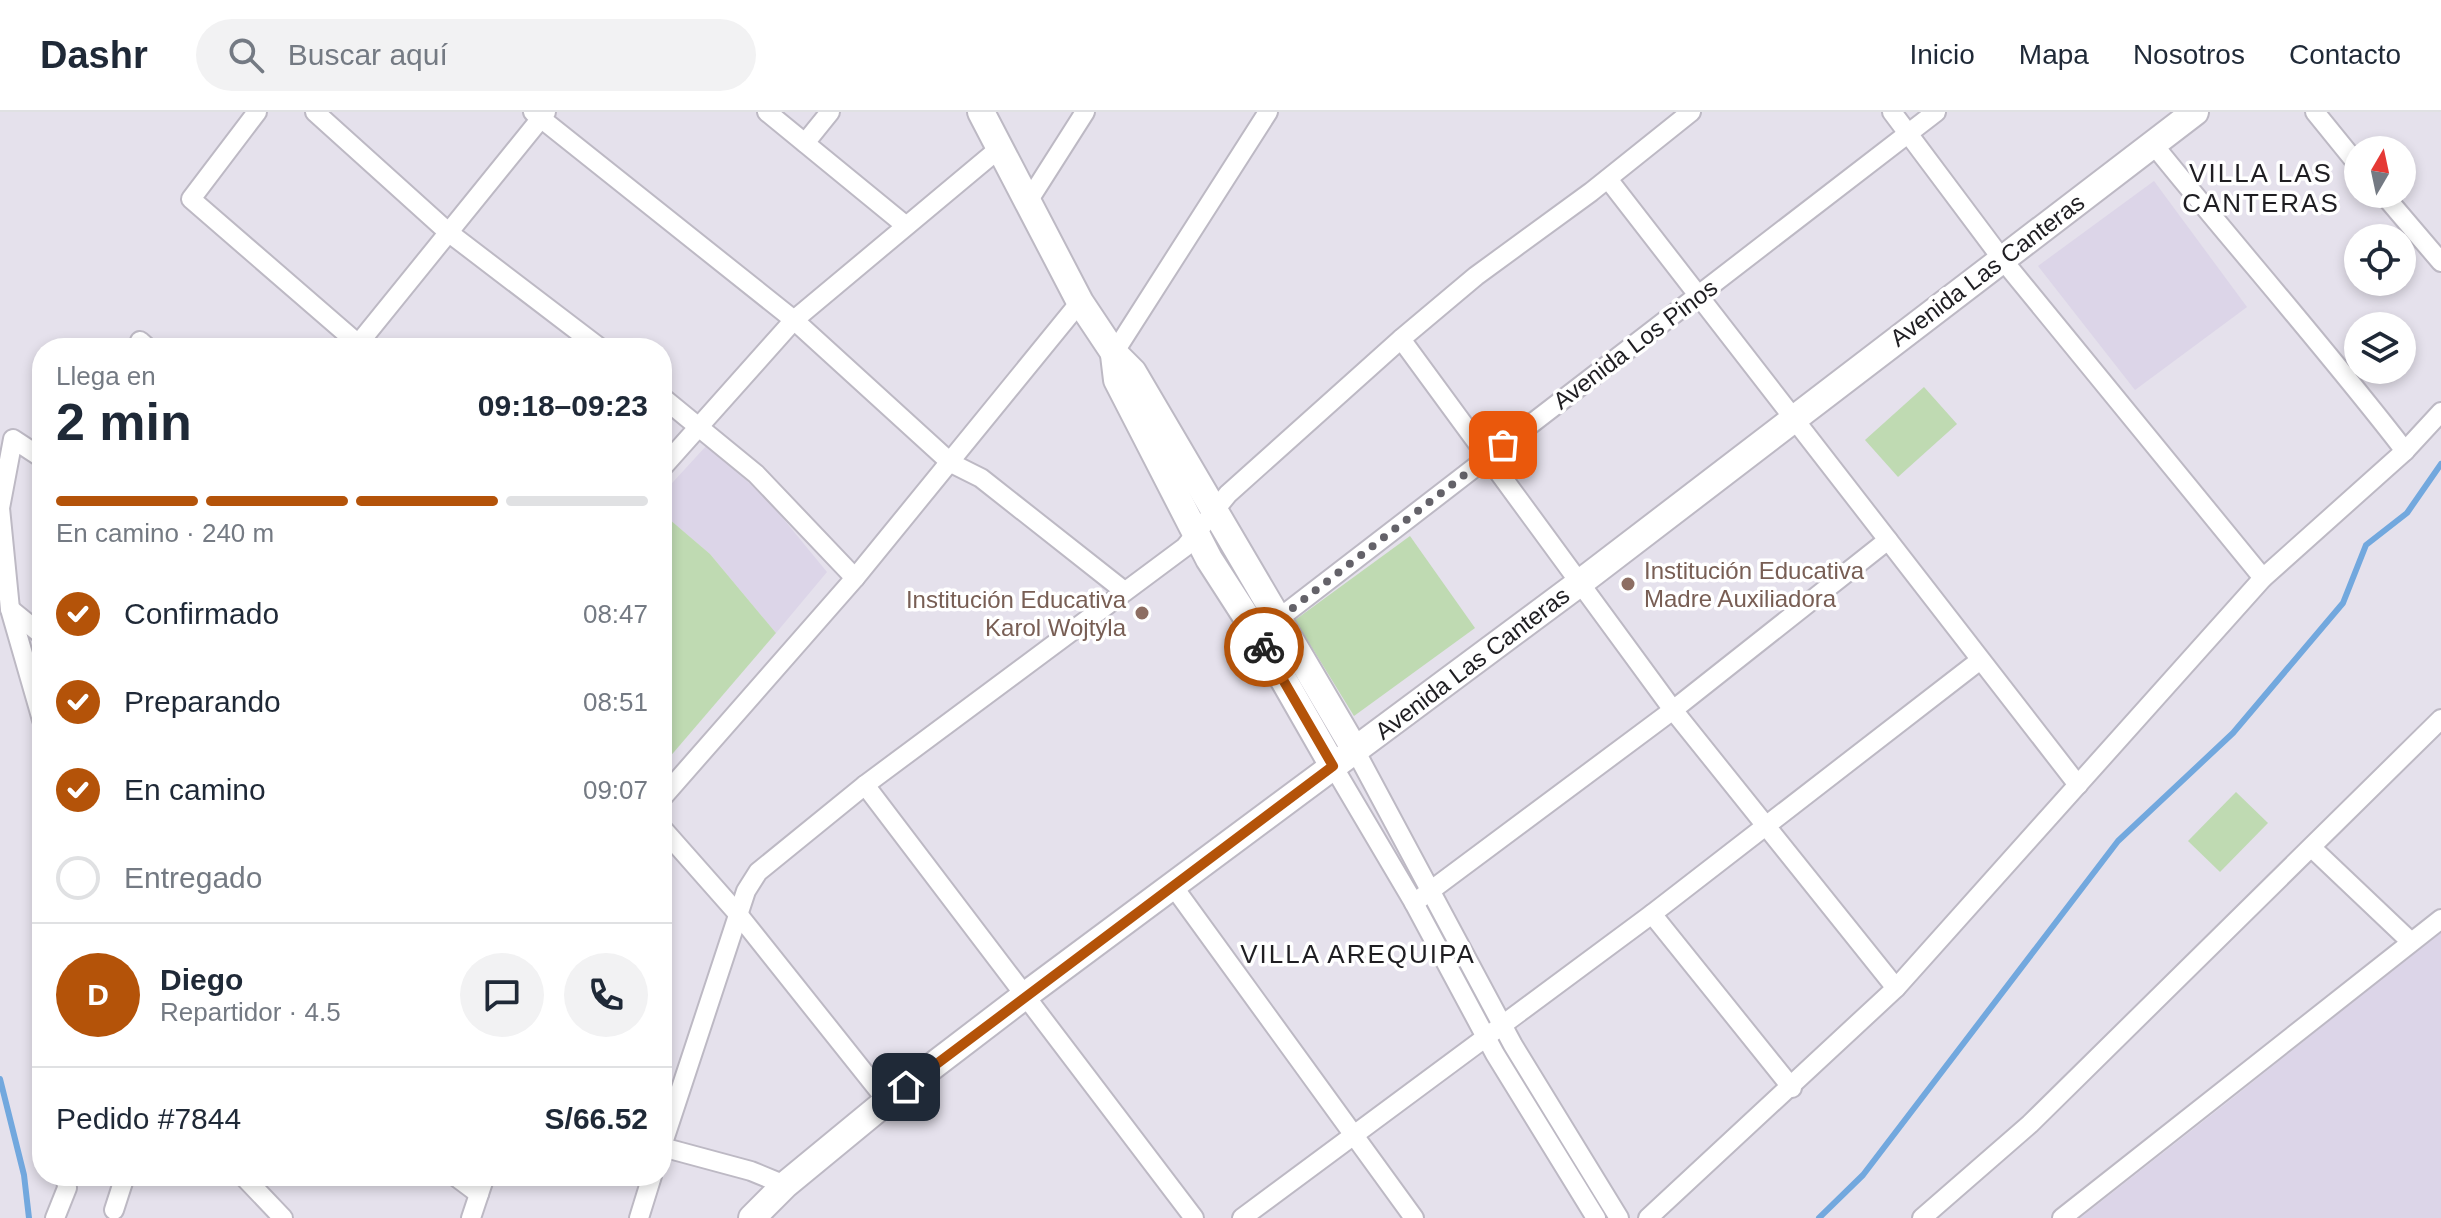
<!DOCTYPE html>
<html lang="es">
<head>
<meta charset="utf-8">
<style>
  :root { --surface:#fff; --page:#f2f2f3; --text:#1f2937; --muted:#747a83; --line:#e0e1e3; --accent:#b45309 }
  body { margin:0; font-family:Helvetica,sans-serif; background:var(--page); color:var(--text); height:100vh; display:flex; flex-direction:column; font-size:30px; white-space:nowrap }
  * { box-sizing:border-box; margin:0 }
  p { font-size:26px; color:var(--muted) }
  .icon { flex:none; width:44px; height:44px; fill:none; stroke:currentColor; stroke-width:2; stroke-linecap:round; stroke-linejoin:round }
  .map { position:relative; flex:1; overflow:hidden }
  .side { position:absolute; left:32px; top:226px; width:640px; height:848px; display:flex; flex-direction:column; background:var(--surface); border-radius:32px; box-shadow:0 4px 12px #0003 }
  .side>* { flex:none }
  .needle { width:52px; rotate:9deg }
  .buttons { position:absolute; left:2344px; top:24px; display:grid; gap:16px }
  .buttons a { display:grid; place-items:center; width:72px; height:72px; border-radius:50%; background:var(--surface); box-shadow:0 4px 12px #0003; font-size:40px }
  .pin { position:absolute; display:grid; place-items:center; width:68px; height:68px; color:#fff; margin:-34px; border-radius:16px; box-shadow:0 4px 12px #0006 }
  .courier { position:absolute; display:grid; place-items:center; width:80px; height:80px; margin:-40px; border:6px solid #b45309; border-radius:50%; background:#fff; color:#222; box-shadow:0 2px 10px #0007 }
  .headline em { font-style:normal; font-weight:700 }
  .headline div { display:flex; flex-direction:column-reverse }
  .headline { display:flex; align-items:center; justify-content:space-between; height:136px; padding:0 24px }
  h1 { font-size:52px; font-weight:700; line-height:60px }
  .bar { display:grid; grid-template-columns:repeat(4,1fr); gap:12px 8px; align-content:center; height:96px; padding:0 24px }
  .bar i { height:10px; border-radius:6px; background:var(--line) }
  .bar .on { background:var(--accent) }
  .bar p { grid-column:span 4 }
  .line { display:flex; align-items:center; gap:20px; padding:0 24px; border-top:2px solid var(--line) }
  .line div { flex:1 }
  .round { display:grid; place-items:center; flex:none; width:84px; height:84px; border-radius:42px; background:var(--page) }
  ol { padding:0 24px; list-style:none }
  li { display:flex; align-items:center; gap:24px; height:88px }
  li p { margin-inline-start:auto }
  li .icon { padding:8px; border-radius:50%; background:var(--accent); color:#fff; stroke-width:4 }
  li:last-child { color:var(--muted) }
  li i { width:44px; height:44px; border:4px solid var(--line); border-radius:50% }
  header { display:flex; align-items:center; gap:48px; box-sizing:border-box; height:112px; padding:0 40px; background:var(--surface); border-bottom:2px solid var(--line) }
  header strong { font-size:38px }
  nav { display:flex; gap:44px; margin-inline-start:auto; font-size:28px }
  .search { width:560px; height:72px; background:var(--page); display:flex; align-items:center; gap:20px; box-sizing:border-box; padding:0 28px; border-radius:44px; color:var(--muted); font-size:30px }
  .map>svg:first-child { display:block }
  .built { fill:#dcd5e8 }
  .green { fill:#bfdab2 }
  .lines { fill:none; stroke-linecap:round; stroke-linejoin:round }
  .stream { stroke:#72a8de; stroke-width:6 }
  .street-casing { stroke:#bdb9c4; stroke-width:22 }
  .secondary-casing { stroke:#bdb9c4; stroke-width:30 }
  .street { stroke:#fff; stroke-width:18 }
  .secondary { stroke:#fff; stroke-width:26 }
  .done { stroke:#646269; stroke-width:8; stroke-dasharray:0 14.4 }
  .route { stroke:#b45309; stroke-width:10 }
  .education-dot { fill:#8d6e63; stroke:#fff; stroke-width:3 }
  .labels { text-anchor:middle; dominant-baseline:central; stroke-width:7; stroke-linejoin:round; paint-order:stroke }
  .street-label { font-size:24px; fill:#1f1e22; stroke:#fff }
  .education-label { font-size:24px; fill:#785e54; stroke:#fff; text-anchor:start }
  .neighbourhood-label { font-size:26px; letter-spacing:2px; fill:#1f1e22; stroke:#fff }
</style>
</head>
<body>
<header>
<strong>Dashr</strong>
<div class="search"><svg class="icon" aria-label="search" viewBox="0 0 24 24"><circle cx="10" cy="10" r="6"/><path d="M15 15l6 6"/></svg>Buscar aquí</div>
<nav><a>Inicio</a><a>Mapa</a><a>Nosotros</a><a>Contacto</a></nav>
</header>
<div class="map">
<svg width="2441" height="1106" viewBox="0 0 2441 1106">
  <rect width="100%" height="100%" fill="#e5e1ec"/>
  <g class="built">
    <polygon points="2154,69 2247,195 2135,278 2038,154"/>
    <polygon points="707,333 767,387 827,460 776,521 710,442 662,401 662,382"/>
    <polygon points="2441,819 2441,1106 2080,1106 2224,993"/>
  </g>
  <g class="green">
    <polygon points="1924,275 1957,312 1898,365 1865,328"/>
    <polygon points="662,401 710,442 776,521 662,654"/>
    <polygon points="1410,424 1475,516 1354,604 1295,508"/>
    <polygon points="2236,680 2268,711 2220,760 2188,729"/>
  </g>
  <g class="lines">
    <g class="stream">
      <polyline points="0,967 24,1063 29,1106"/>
      <polyline points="1819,1106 1863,1063 2118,729 2233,621 2343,491 2366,433 2407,401 2441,352"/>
    </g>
    <defs>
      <g id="street">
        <polyline points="257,0 191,87 363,236"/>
        <polyline points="315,0 448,120 600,236"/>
        <polyline points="533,0 794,208 951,351 981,366 1123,478"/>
        <polyline points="767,0 905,113"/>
        <polyline points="1892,0 2002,147 2263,466"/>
        <polyline points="2315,0 2358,53"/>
        <polyline points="805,31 830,0"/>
        <path d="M2153,32C2236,135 2324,234 2405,339"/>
        <polyline points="1608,67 2078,673"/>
        <polyline points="2383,82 2441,150"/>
        <polyline points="1029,88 1085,0"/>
        <polyline points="1401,227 1673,598 1896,876"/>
        <polyline points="140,229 148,236"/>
        <polyline points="355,236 546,0"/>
        <polyline points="1114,241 1268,0"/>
        <polyline points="662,285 756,362 855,466"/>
        <polyline points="42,346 13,327 0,396 10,497 42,608"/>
        <polyline points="662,356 794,208 1001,35"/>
        <polyline points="10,497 42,523"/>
        <polyline points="1269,514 1936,0"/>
        <polyline points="1355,638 1513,933 1619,1106"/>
        <polyline points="1333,654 1414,791 1495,942 1596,1106"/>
        <polyline points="865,673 1194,1106"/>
        <polyline points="662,686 855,466 1080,190"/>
        <polyline points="662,716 738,802 887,989"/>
        <polyline points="2312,736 2410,829"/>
        <polyline points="1173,774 1414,1106"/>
        <polyline points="1414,791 1673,598 1888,428"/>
        <polyline points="1652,802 1792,976"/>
        <polyline points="662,1034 746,779 758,760 865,673 1185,435 1228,382 1401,227 1476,164 1591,80 1691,0"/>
        <polyline points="662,1035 751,1059 785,1073"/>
        <polyline points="243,1064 283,1106"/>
        <polyline points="455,1064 479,1082"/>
        <polyline points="114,1098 125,1064"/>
        <polyline points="55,1106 67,1076 66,1064"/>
        <polyline points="471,1106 485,1064"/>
        <polyline points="639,1106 652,1064"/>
        <polyline points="1242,1106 1652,802 1979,549"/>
        <polyline points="1648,1106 1896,876 2263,466 2405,339 2441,300"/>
        <polyline points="1922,1106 2030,1012 2441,607"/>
        <polyline points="2062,1106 2441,807"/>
      </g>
      <g id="secondary">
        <polyline points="981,0 1080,190 1114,241 1133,260 1355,638"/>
        <polyline points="1114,243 1117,268 1209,447 1258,523 1333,654"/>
        <polyline points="752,1106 785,1073 887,989 1027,882 1581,470 2195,0"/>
      </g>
    </defs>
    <use href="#street" class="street-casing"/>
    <use href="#secondary" class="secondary-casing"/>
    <use href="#street" class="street"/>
    <use href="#secondary" class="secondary"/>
  </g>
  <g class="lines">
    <polyline class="done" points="1264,535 1258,523 1503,333"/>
    <polyline class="route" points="906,975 1333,654 1264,535"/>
  </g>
  <g class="education-dot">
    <circle cx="1628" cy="472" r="8"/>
    <circle cx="1142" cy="501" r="8"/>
  </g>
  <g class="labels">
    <g class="street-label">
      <text transform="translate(1987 158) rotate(-37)">Avenida Las Canteras</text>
      <text transform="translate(1635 232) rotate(-37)">Avenida Los Pinos</text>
      <text transform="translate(1472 551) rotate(-37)">Avenida Las Canteras</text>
    </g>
    <g class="education-label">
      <text x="1644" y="458">Institución Educativa<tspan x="1644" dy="28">Madre Auxiliadora</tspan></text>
      <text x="1126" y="487" text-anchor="end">Institución Educativa<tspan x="1126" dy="28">Karol Wojtyla</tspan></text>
    </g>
    <g class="neighbourhood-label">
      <text x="2261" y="61">VILLA LAS<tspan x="2261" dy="30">CANTERAS</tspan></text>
      <text x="1358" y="842">VILLA AREQUIPA</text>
    </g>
  </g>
</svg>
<div class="buttons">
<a><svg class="needle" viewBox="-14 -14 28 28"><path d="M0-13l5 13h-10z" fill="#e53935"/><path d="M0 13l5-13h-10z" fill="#747a83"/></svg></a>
<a><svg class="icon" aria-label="locate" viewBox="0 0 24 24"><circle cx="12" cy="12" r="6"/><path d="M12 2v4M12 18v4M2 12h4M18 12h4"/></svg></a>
<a><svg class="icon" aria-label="layers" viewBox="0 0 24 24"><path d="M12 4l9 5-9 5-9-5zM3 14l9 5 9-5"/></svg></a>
</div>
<div class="pin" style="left:1503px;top:333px;background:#ea580c"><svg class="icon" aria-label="bag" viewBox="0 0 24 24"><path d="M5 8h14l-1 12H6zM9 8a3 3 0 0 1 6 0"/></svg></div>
<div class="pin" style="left:906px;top:975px;background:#1f2937"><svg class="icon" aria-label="home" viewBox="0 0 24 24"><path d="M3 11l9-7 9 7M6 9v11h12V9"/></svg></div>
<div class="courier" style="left:1264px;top:535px"><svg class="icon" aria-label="bike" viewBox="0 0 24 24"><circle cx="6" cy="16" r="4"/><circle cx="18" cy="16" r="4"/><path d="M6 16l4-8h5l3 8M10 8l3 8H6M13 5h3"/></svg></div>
<section class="side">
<div class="headline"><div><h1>2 min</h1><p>Llega en</p></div><em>09:18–09:23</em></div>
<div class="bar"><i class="on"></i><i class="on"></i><i class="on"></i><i></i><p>En camino · 240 m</p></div>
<ol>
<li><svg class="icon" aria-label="check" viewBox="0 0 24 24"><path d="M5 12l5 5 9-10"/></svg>Confirmado<p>08:47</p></li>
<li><svg class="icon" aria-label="check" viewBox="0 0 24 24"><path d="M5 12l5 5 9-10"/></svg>Preparando<p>08:51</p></li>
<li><svg class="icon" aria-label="check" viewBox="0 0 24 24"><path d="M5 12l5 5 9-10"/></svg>En camino<p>09:07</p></li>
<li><i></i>Entregado</li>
</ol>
<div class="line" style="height:144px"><b class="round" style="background:var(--accent);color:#fff">D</b><div><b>Diego</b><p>Repartidor · 4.5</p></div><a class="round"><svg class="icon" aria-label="chat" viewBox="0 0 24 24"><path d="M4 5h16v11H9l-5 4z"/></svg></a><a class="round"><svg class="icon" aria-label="phone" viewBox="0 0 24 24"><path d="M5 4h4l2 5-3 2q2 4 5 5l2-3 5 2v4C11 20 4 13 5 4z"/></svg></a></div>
<div class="line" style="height:104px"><div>Pedido #7844</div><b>S/66.52</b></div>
</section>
</div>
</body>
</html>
